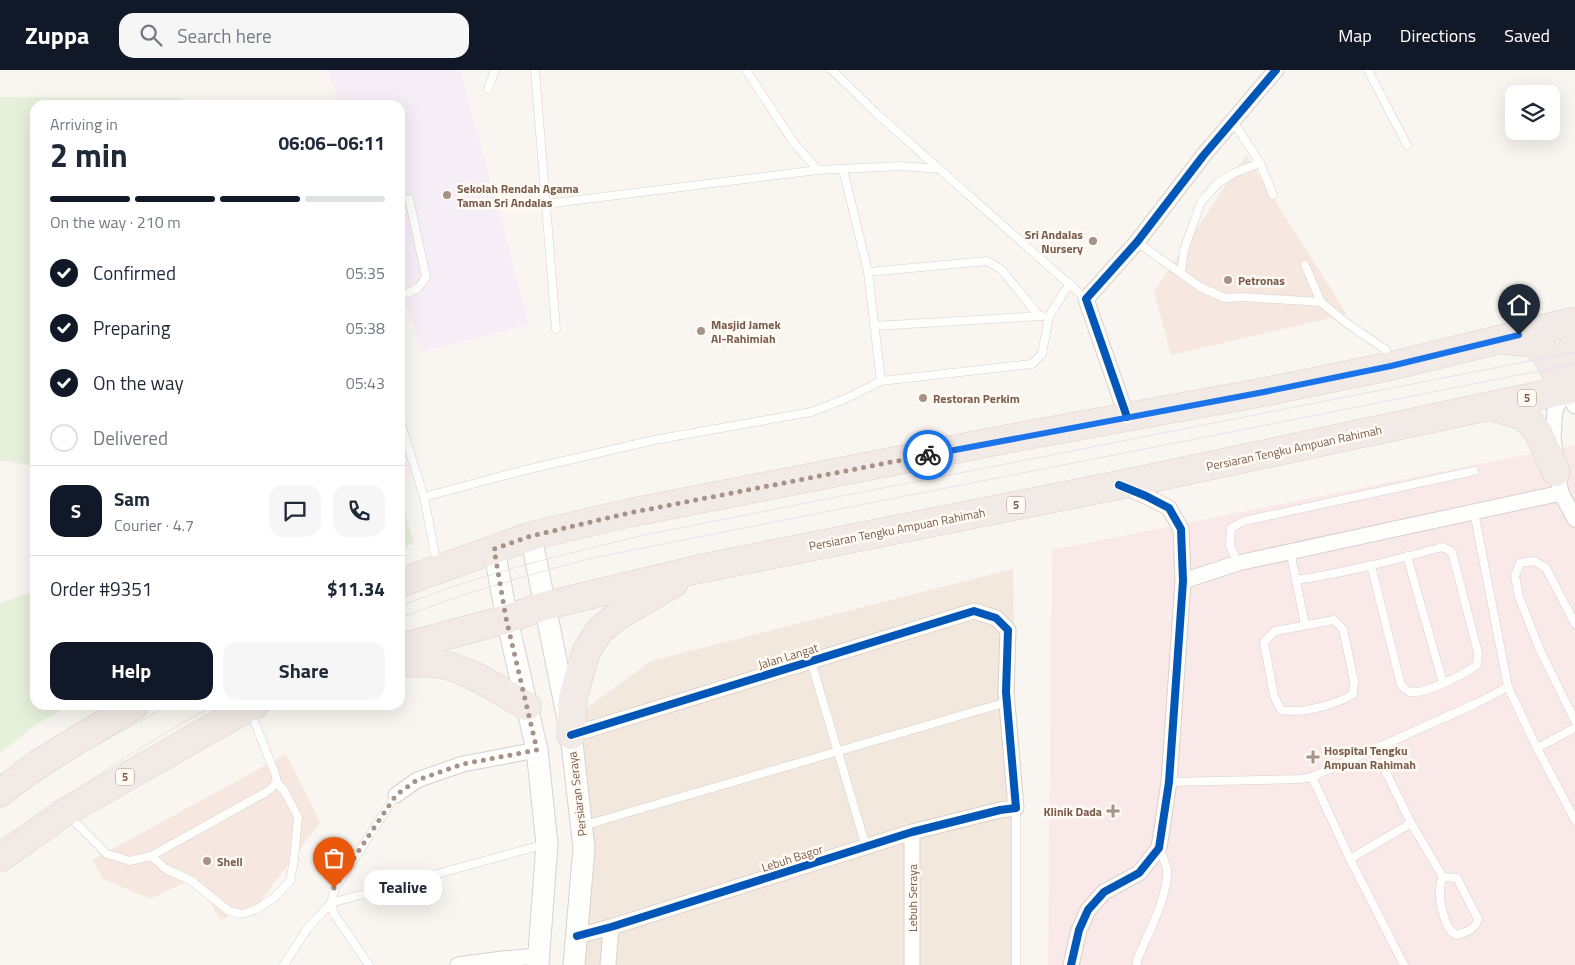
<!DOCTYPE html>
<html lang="en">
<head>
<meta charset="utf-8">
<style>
  :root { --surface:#fff; --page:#f6f6f7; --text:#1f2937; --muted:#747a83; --line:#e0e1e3; --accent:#111827 }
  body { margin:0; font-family:"Titillium Web",sans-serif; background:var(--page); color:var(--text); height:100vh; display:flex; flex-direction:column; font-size:19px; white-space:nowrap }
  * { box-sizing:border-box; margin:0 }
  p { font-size:16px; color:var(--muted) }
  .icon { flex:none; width:28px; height:28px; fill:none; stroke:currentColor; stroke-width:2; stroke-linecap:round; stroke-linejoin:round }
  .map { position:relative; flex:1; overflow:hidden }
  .panel { position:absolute; left:30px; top:30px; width:375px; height:610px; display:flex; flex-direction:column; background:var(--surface); border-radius:15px; box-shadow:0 5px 20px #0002 }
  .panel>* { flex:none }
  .tools { position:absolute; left:1505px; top:15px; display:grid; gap:10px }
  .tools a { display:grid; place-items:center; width:55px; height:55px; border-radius:10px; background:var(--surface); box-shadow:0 5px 20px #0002; font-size:25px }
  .pin { position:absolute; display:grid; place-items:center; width:42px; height:42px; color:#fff; margin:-51px -21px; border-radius:50% 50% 50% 0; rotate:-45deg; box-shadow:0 0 5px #0007 }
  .pin .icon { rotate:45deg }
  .courier { position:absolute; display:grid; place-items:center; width:50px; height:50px; margin:-25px; border:4px solid #1a73e8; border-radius:50%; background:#fff; color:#222; box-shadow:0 1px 6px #0007 }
  .bubble { position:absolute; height:35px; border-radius:15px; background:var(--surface); box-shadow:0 5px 20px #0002; font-size:16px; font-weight:700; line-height:35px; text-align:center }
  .head em { font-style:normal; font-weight:700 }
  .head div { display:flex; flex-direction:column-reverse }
  .head { display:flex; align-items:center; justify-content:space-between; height:85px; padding:0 20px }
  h1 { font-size:32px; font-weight:700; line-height:38px }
  .bar { display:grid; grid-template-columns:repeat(4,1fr); gap:8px 5px; align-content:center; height:60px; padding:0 20px }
  .bar i { height:6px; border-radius:4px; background:var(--line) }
  .bar .selected { background:var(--accent) }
  .bar p { grid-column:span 4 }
  .line { display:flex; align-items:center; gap:12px; padding:0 20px; border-top:1px solid var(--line) }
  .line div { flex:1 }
  .round { display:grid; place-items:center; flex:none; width:52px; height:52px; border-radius:15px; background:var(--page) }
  ol { padding:0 20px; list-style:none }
  li { display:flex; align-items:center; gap:15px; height:55px }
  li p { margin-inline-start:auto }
  li .icon { padding:5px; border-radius:50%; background:var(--accent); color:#fff; stroke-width:4 }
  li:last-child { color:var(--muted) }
  li i { width:28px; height:28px; border:2px solid var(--line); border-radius:50% }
  .button { display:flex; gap:10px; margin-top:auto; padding:10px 20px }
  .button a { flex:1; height:58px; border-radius:15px; background:var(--accent); color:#fff; font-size:20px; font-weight:700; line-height:58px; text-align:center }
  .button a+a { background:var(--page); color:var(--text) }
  header { display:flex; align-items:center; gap:30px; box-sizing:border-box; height:70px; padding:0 25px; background:var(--accent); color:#fff }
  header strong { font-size:24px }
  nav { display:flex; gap:28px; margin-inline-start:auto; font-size:18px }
  .search { width:350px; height:45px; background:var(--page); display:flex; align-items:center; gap:12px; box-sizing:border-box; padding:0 18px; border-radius:15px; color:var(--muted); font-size:19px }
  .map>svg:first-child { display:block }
  .residential { fill:#f2e8de }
  .commercial { fill:#f6e8e1 }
  .education { fill:#f6eef6 }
  .medical { fill:#fae9e9 }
  .green { fill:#e7f0db }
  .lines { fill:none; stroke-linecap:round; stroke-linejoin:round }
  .lane-casing { stroke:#d7d1cb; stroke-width:9 }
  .street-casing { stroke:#d7d1cb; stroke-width:17 }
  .secondary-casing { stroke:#d9d2cb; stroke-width:23 }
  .highway-casing { stroke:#dad1cc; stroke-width:29 }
  .lane { stroke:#fefefd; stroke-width:8 }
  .street { stroke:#fefefd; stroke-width:15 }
  .secondary { stroke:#fefefd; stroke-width:21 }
  .highway { stroke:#f2eae7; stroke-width:28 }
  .tram { stroke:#e6e3e7; stroke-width:1 }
  .cycleway-casing { stroke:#fffaf3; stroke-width:11 }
  .cycleway { stroke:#0057b8; stroke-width:8 }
  .done { stroke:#a69286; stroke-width:5; stroke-dasharray:0 9 }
  .route { stroke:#1a73e8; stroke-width:6 }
  .poi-dot { fill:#a69286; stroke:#fffaf3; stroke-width:2 }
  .labels { text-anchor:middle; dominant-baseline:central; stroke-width:5; stroke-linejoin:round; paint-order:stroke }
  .shield { fill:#fffaf3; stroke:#a28b7f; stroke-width:1 }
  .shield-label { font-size:11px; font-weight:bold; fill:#7a5c4d }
  .poi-label { font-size:12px; font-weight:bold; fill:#7a5c4d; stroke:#fffaf3; text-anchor:start }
  .street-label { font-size:12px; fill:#7a5c4d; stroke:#fffaf3 }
</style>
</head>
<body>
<header>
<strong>Zuppa</strong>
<div class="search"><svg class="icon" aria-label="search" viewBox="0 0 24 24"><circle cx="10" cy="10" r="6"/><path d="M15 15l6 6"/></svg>Search here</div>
<nav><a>Map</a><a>Directions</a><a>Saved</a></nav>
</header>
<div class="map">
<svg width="1575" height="895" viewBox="0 0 1575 895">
  <rect width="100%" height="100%" fill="#f9f5f0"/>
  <polygon class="residential" points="1013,499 1019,895 576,895 577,645 651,591"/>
  <g class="commercial">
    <polygon points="1246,85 1347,244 1171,285 1154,222"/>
    <polygon points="286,684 320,752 260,832 220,850 196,807 150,829 103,809 92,790"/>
  </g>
  <polygon class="education" points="328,0 460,0 529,254 422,282 400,215 400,35 340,35"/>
  <polygon class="medical" points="1575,375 1575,895 1048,895 1052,480"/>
  <g class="green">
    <polygon points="0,27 182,28 187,35 35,35 35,396 0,390"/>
    <polygon points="400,427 414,473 400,478"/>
    <polygon points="35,521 35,635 70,635 37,654 0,683 0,533"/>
  </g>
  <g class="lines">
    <defs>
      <g id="lane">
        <polyline points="535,0 556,259"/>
        <polyline points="746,0 794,73 818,100 901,96 940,99"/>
        <polyline points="832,0 875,42 1086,229"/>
        <polyline points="1368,0 1407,75"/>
        <polyline points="488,19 495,0"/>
        <polyline points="1232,50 1260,93 1273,125"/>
        <polyline points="843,99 868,202 881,311"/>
        <polyline points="546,134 818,100"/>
        <polyline points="1137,172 1200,217 1225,228 1242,227 1321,232 1345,252 1386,280 1389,291"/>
        <polyline points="1305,195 1321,232"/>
        <polyline points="868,202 987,191 1001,199 1039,246"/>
        <polyline points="1181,203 1184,180 1201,132 1218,113 1234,103 1260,93"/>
        <polyline points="400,226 418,218 426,207 409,129"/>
        <polyline points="874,256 1042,246"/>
        <polyline points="400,351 424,427 437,495"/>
        <polyline points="424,427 521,401 654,370 811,342 845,329 881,311 1032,294 1042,284 1049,246 1070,213"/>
        <polyline points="1474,442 1508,617 1537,678 1575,750"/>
        <path d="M1290,481L1296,510C1345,503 1394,490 1443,477L1452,482L1478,583L1477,595C1465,604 1424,625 1410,622C1406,621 1404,618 1401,615L1371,495"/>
        <polyline points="1407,486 1443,613"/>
        <polyline points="1238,493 1230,476 1231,458 1244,451 1474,401"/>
        <polyline points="1296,510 1305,555"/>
        <path d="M1334,550L1343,559L1354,611L1353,624C1336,635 1301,644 1281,640L1274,626L1264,572L1275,561Z"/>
        <polyline points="1575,554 1546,498 1534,491 1520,493 1515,506 1519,527 1540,580 1575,651"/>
        <polyline points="811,591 866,777"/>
        <polyline points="1537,678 1575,658"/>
        <polyline points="1384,698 1411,753 1443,807"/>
        <polyline points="1312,707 1350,789 1404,895"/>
        <polyline points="1169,712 1300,709 1312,707 1477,633 1508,617"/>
        <polyline points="1016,738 1016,895"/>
        <polyline points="69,746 107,784 130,791 151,786 268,721 277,712 275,703 250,641"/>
        <polyline points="582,756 1007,632"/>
        <polyline points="151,786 166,799 190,810 229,841 241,844 255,840 274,828 290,811 294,790 298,747 285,722 277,712"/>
        <polyline points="1350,789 1411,753"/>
        <path d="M1443,807L1457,808L1478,849C1475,860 1466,862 1456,865C1442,856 1436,821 1443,807Z"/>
        <polyline points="284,895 307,859 331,833 546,774"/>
        <polyline points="369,895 334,844 331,833 335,818 396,725"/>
        <path d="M1137,895V890C1147,866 1169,825 1167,800C1166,793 1162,785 1159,778"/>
      </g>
      <g id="street">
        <polyline points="1127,347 1086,229 1137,172 1203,86 1276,0"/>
        <polyline points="1555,383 1553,367 1555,340 1565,321 1575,336"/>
        <polyline points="1559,413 1561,423 1575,449"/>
        <polyline points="1183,511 1238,493 1561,423"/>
        <polyline points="571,665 974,541 996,548 1008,560 1006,622 1016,738 1000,740 912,762 611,857 577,866"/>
        <polyline points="396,725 417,710 463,694 537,680"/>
        <polyline points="912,762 912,895"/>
        <polyline points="458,895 502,889 539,886"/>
        <polyline points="608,895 611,857"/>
        <polyline points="1071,895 1079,860 1088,840 1104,822 1139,803 1159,778 1169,712 1183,511 1181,459 1169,438 1146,426 1124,417"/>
      </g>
      <g id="secondary">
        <polyline points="531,466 571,665 584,778 574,895"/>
        <polyline points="494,479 507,549 537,680 547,774 538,895"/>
      </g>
      <g id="highway">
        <polyline points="1505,270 1531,273 1545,282 1565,321"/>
        <polyline points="1565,321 1569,285 1575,273"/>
        <polyline points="1490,336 1524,346 1538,362 1556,402"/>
        <polyline points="400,513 531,466 629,443 1007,369 1264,322 1391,296 1575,251"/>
        <polyline points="400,578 507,549 544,536 699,499 1119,415 1575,318"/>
        <path d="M400,593C413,593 427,592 439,594C467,598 502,622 527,636"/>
        <polyline points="571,665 573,628 586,582 599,561 616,547 674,513"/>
        <polyline points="0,723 38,694 135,635"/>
        <polyline points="0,788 65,742 249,637 255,635"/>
      </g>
    </defs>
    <use href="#lane" class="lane-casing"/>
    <use href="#street" class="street-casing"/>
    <use href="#secondary" class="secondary-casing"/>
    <use href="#highway" class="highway-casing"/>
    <use href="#lane" class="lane"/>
    <use href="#street" class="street"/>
    <use href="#secondary" class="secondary"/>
    <use href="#highway" class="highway"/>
    <g class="tram">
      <path d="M400,536C481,504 564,484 649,464L1575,282"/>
      <path d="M400,548C464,523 530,504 597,487L1575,294"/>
      <polyline points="0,737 81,684 169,635"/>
      <path d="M0,776C67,723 139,677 214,635"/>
    </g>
    <defs>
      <g id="cycleway">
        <polyline points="1127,347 1086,229 1137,172 1203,86 1276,0"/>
        <polyline points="571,665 974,541 996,548 1008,560 1006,622 1016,738 1000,740 912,762 611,857 577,866"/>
        <polyline points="1071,895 1079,860 1088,840 1104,822 1139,803 1159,778 1169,712 1183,511 1181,459 1169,438 1146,426 1119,415"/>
      </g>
    </defs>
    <use href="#cycleway" class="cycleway-casing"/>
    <use href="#cycleway" class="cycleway"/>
  </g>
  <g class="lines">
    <polyline class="done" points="334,818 396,725 417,710 463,694 537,680 506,548 494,479 531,466 629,443 928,385"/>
    <polyline class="route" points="928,385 1264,322 1391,296 1519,265"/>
  </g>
  <g class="poi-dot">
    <circle cx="447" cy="125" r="5"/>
    <circle cx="1093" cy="171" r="5"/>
    <circle cx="1228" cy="210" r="5"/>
    <circle cx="701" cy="261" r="5"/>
    <circle cx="923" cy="328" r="5"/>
    <path d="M1310.5 679.5h5v5h5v5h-5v5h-5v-5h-5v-5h5z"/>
    <path d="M1110.5 733.5h5v5h5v5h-5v5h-5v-5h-5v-5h5z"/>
    <circle cx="207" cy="791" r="5"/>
  </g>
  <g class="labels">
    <g class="shield">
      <rect x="1518" y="319.5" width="18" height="17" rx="4"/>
      <rect x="1007" y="426.5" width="18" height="17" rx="4"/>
      <rect x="116" y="698.5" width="18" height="17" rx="4"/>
    </g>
    <g class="shield-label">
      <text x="1527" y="328">5</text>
      <text x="1016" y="435">5</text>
      <text x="125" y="707">5</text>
    </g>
    <g class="poi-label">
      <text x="457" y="118">Sekolah Rendah Agama<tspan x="457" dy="14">Taman Sri Andalas</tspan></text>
      <text x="1083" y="164" text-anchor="end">Sri Andalas<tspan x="1083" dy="14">Nursery</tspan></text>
      <text x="1238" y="210">Petronas</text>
      <text x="711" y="254">Masjid Jamek<tspan x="711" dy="14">Al-Rahimiah</tspan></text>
      <text x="933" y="328">Restoran Perkim</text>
      <text x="1324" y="680">Hospital Tengku<tspan x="1324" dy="14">Ampuan Rahimah</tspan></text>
      <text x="1102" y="741" text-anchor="end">Klinik Dada</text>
      <text x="217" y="791">Shell</text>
    </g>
    <g class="street-label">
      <text transform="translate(1294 378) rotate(-12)">Persiaran Tengku Ampuan Rahimah</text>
      <text transform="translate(897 459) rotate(-11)">Persiaran Tengku Ampuan Rahimah</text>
      <text transform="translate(788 586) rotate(-17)">Jalan Langat</text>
      <text transform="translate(577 724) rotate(-97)">Persiaran Seraya</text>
      <text transform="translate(792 788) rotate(-18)">Lebuh Bagor</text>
      <text transform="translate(912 828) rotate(-90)">Lebuh Seraya</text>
    </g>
  </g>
</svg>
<div class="tools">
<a><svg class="icon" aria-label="layers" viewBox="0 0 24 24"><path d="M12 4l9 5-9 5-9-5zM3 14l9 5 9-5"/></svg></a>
</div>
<div class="pin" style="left:334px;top:818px;background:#ea580c"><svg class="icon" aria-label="bag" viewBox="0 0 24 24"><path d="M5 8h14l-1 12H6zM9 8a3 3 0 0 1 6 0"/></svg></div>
<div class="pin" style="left:1519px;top:265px;background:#1f2937"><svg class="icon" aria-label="home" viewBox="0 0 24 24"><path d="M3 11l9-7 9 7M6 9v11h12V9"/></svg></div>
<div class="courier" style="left:928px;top:385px"><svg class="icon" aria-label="bike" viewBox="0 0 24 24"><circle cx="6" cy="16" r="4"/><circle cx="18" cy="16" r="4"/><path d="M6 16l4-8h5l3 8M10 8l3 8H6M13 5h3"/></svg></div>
<div class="bubble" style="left:364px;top:800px;width:78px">Tealive</div>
<section class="panel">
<div class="head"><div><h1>2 min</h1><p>Arriving in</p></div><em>06:06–06:11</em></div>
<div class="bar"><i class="selected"></i><i class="selected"></i><i class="selected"></i><i></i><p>On the way · 210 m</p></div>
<ol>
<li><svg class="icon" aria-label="check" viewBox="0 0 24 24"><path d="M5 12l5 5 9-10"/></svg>Confirmed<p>05:35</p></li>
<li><svg class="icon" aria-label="check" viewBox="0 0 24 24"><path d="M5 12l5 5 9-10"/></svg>Preparing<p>05:38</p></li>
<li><svg class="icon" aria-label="check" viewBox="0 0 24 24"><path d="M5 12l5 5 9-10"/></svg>On the way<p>05:43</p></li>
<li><i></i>Delivered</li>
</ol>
<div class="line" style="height:90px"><b class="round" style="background:var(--accent);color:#fff">S</b><div><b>Sam</b><p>Courier · 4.7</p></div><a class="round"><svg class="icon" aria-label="chat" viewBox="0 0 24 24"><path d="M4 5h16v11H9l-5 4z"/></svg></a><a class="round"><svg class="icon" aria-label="phone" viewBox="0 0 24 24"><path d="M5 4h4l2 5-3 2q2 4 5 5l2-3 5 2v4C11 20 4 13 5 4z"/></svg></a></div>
<div class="line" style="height:65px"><div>Order #9351</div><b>$11.34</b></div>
<div class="button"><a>Help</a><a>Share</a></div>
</section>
</div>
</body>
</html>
